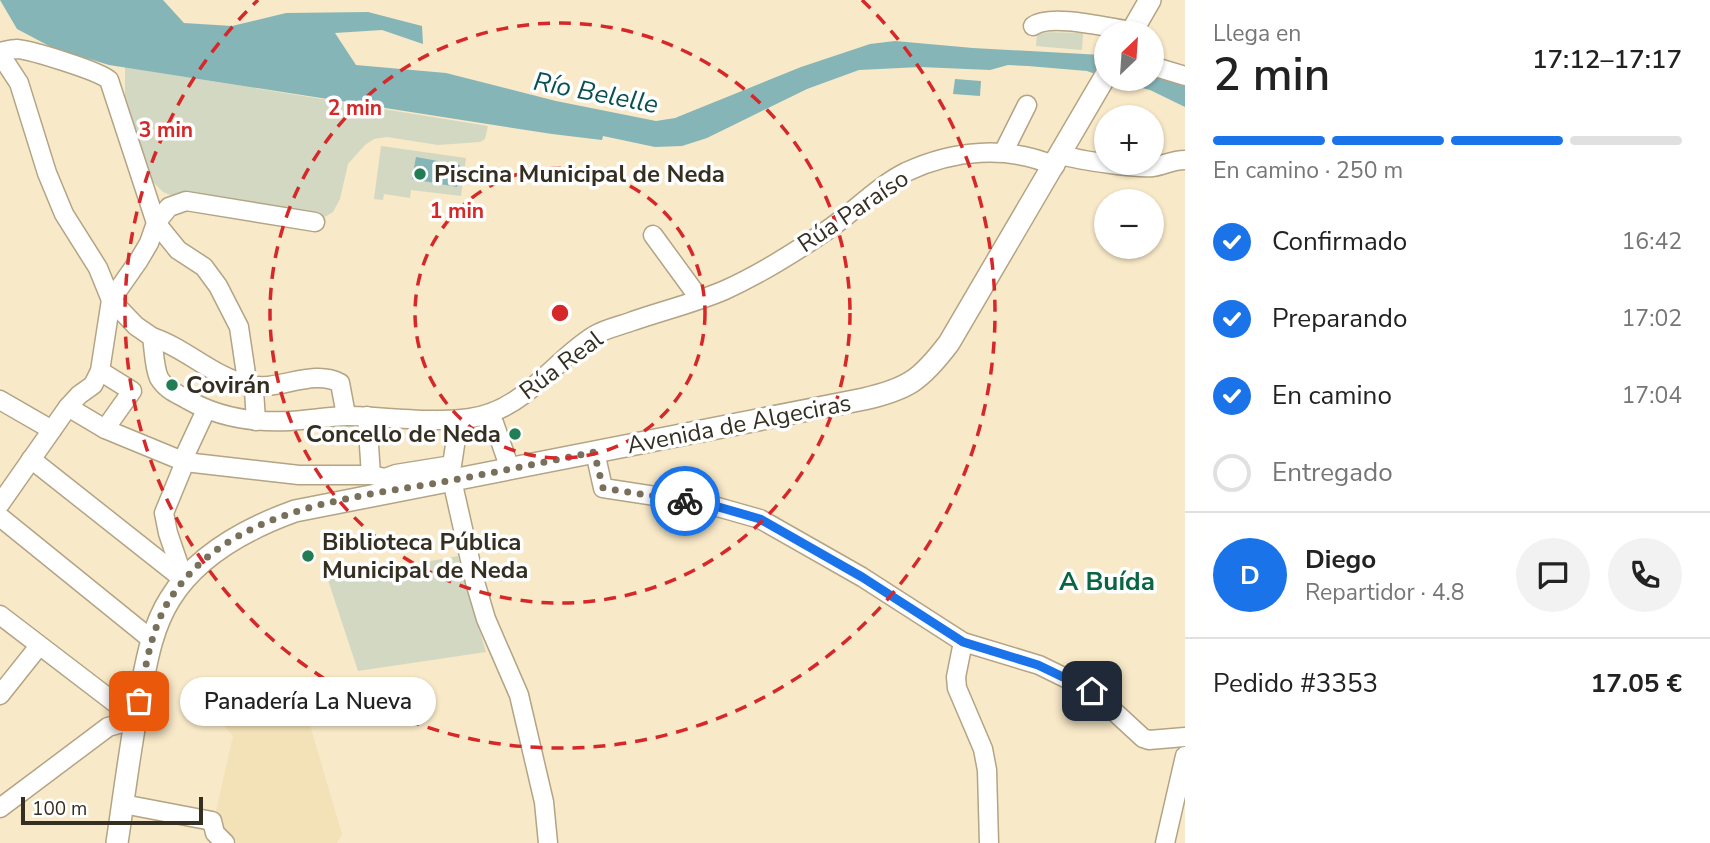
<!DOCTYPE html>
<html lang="es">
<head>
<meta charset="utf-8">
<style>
  :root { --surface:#fff; --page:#f2f2f2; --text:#222; --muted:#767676; --line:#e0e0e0; --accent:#1a73e8 }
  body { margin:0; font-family:"Nunito Sans",sans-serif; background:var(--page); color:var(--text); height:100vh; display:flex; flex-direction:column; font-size:26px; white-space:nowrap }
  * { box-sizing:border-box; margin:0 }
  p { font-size:23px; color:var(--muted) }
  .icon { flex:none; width:38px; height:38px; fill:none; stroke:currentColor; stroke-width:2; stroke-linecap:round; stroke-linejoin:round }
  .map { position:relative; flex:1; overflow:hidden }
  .sheet { display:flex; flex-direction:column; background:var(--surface); width:525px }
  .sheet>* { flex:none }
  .needle { width:46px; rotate:25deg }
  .buttons { position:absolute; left:1094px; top:21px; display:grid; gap:14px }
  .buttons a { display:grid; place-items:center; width:70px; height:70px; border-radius:50%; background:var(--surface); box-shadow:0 2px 5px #0004; font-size:35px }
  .scale { position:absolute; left:21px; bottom:18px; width:182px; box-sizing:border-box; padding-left:7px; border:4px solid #352f22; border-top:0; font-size:19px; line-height:24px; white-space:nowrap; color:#352f22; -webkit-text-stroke:5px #fff; paint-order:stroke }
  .pin { position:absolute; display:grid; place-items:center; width:60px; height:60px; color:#fff; margin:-30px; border-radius:14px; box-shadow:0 4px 10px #0006 }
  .courier { position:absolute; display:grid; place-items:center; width:70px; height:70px; margin:-35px; border:5px solid #1a73e8; border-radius:50%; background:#fff; color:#222; box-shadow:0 2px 9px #0007 }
  .bubble { position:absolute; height:49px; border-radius:24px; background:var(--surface); box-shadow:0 2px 5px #0004; font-size:23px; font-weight:600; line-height:49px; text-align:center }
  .summary em { font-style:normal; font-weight:600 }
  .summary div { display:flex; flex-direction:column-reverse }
  .summary { display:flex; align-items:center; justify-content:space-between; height:119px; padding:0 28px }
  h1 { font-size:46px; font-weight:600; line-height:52px }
  .bar { display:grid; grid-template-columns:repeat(4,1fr); gap:10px 7px; align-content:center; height:84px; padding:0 28px }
  .bar i { height:9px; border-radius:5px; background:var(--line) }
  .bar .selected { background:var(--accent) }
  .bar p { grid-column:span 4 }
  .line { display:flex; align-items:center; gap:18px; padding:0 28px; border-top:2px solid var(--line) }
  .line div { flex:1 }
  .round { display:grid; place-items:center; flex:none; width:74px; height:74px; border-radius:37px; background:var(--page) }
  ol { padding:0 28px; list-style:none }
  li { display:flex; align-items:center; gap:21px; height:77px }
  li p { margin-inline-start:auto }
  li .icon { padding:7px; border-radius:50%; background:var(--accent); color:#fff; stroke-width:4 }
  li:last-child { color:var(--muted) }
  li i { width:38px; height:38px; border:4px solid var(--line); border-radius:50% }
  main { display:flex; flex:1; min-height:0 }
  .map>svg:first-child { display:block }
  .built { fill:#f3e1b8 }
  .green { fill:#d3d8c2 }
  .water { fill:#86b5b7 }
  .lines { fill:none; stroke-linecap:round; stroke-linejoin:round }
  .minor-casing { stroke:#b2a484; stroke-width:21 }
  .major-casing { stroke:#b2a484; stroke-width:24 }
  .minor { stroke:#fff; stroke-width:18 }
  .major { stroke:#fff; stroke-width:21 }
  .done { stroke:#79705c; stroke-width:7; stroke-dasharray:0 12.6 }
  .route { stroke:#1a73e8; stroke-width:9 }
  .ring { fill:none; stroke:#d62828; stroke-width:3.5; stroke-dasharray:12 9 }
  .poi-dot { fill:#207d54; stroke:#fff; stroke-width:2.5 }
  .labels { text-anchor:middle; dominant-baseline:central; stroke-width:7; stroke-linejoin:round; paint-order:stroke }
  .poi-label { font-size:24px; font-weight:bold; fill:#352f22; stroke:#fff; text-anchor:start }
  .street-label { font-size:24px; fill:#352f22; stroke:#fff }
  .water-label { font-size:26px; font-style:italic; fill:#095053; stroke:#fff }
  .neighbourhood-label { font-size:26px; font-weight:bold; fill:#096641; stroke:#fff }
  .centre { fill:#d62828; stroke:#fff; stroke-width:3.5 }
  .ring-label { font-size:21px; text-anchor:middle; font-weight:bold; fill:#d62828; stroke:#fff; stroke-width:7; stroke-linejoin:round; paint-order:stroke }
</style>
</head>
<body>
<main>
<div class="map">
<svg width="1185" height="843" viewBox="0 0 1185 843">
  <rect width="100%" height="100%" fill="#f8e9c8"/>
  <polygon class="built" points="297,681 342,834 337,843 238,843 217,822 220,812 216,811 233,736 217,718 224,707 254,692"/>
  <g class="green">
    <polygon points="1037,32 1083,33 1082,50 1036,46"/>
    <polygon points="125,67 488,126 485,139 480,142 438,145 387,137 374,139 365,145 348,164 340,199 333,212 323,218 312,219 175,197 163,192 145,174 125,113"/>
    <polygon points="381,146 466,158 461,196 411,190 410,198 384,194 383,200 374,199"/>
    <polygon points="458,556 486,652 358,671 328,580"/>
  </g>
  <g class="water">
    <polygon points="0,0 163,0 184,23 232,26 286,13 368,12 422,26 423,44 382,30 335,33 356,65 446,73 556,101 656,121 675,118 801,67 870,44 895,41 973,48 1102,55 1106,56 1106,78 1087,71 1028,66 1008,65 990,70 920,67 859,70 807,89 707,138 682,146 655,147 603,136 602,140 552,134 109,65 53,48 17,29"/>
    <polygon points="1152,72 1185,83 1185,107 1150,90 1108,79 1152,79"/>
    <polygon points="955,79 981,81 980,96 953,94"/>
    <polygon points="416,157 460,165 457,187 412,179"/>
  </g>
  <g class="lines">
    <defs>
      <g id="minor">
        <path d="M1033,26C1051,13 1109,28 1132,31"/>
        <path d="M0,52C5,51 12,49 17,49C31,50 99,71 109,80L156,223L149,243L139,260L111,300L100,371L93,385L79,395L68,407L0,504"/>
        <path d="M0,54L19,83L47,173L64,214L98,268L111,300L136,326L152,337C154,349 154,367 159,378C166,390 178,394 188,400C220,418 253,423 290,421C309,420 329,416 348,416C388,416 453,427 490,413C533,398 558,357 595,335C605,329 619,326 630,322C661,311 695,303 725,290C760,274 794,253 826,231C853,213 876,187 906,172C953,150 1007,145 1055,166"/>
        <polyline points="1152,66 1185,76"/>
        <polyline points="1004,151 1027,105"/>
        <path d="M1061,155C1079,160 1136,169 1153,167C1164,165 1173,160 1185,160"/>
        <polyline points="156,223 178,250 204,267 218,286 239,327 246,374 249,385 254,390 256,421"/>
        <polyline points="156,223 169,207 186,201 315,222"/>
        <polyline points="653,235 699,298"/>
        <path d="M152,337C186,348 213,377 249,385C277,392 313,368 340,383L346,415"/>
        <polyline points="100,371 132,391 105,429"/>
        <polyline points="0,400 52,430"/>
        <polyline points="68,407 105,429 185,462 299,475 371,475 385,478 396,474 452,465 457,432 463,420"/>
        <polyline points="367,416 371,475"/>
        <polyline points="494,423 510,469"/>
        <polyline points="595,452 603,488 707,504 760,519 862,577 963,642 1039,665 1092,691 1143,738 1149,740 1185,737"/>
        <polyline points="31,459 184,580"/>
        <polyline points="452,480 475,582 486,619 519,695 544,802 548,843"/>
        <polyline points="0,517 152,640"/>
        <polyline points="184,580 168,533 164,513 185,462 186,453 206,410"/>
        <polyline points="0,615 136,719"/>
        <polyline points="963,642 956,677 957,688 983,749 987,770 989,843"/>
        <polyline points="0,695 39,646"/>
        <polyline points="123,804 212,821 215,833 225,843"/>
        <polyline points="0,808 108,727 136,719"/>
        <polyline points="1165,843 1185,756"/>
      </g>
      <g id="major">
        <polyline points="1131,33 1150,0"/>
        <path d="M117,843C124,796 130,748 139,700C146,665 151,629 170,599C197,555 248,528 295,511L864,399C908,389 921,380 949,343L1106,75"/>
      </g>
    </defs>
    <use href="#minor" class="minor-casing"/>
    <use href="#major" class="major-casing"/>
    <use href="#minor" class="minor"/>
    <use href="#major" class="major"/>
  </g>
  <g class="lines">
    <path class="done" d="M139,701C146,666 151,626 172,596C232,507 352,498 448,481C497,472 546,462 594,452L603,488L685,501"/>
    <polyline class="route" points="685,501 708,504 760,519 862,577 963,642 1038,665 1092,691"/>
  </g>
  <g class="ring">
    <circle cx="560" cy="313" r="145"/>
    <circle cx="560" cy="313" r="290"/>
    <path d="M862 0A435 435 0 1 1 258 0"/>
  </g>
  <g class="poi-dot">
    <circle cx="420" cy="174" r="7"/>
    <circle cx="172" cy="385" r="7"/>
    <circle cx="515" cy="434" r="7"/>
    <circle cx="308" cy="556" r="7"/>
  </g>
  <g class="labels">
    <g class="poi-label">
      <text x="434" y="174">Piscina Municipal de Neda</text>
      <text x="186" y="385">Covirán</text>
      <text x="501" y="434" text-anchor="end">Concello de Neda</text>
      <text x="322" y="542">Biblioteca Pública<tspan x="322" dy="28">Municipal de Neda</tspan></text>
    </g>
    <g class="street-label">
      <text transform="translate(853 211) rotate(-34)">Rúa Paraíso</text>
      <text transform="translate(561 365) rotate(-37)">Rúa Real</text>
      <text transform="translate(739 424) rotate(-11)">Avenida de Algeciras</text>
    </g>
    <g class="water-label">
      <text transform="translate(596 93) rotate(11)">Río Belelle</text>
    </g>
    <g class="neighbourhood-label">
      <text x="1107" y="581">A Buída</text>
    </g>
  </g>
  <circle cx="560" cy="313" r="10" class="centre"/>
  <g class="ring-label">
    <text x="355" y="115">2 min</text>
    <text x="166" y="137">3 min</text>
    <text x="457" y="218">1 min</text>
  </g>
</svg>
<div class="buttons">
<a><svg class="needle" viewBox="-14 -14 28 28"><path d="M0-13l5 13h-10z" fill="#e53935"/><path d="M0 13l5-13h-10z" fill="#767676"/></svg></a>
<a>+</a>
<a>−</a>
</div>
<div class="scale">100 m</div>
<div class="pin" style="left:139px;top:701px;background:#ea580c"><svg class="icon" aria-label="bag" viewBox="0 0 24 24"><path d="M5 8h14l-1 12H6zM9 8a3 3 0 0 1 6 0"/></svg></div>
<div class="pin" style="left:1092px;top:691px;background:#1f2937"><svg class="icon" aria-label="home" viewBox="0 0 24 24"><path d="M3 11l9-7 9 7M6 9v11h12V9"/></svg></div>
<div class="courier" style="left:685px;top:501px"><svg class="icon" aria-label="bike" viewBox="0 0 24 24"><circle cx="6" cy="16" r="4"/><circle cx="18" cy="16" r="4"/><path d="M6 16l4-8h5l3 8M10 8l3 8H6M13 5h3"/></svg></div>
<div class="bubble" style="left:180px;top:677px;width:256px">Panadería La Nueva</div>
</div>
<section class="sheet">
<div class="summary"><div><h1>2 min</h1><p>Llega en</p></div><em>17:12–17:17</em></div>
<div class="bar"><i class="selected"></i><i class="selected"></i><i class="selected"></i><i></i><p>En camino · 250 m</p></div>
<ol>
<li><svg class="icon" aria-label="check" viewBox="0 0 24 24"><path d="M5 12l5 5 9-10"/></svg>Confirmado<p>16:42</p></li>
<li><svg class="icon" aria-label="check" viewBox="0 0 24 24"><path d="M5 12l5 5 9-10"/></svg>Preparando<p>17:02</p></li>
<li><svg class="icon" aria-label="check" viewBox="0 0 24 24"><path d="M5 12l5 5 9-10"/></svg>En camino<p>17:04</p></li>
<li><i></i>Entregado</li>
</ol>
<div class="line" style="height:126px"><b class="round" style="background:var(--accent);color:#fff">D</b><div><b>Diego</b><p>Repartidor · 4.8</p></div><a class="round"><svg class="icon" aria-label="chat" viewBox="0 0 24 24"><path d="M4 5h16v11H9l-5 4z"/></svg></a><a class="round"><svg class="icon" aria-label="phone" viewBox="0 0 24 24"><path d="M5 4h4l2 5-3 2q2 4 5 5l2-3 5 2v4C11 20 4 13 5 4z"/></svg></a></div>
<div class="line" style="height:91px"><div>Pedido #3353</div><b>17.05 €</b></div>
</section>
</main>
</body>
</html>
